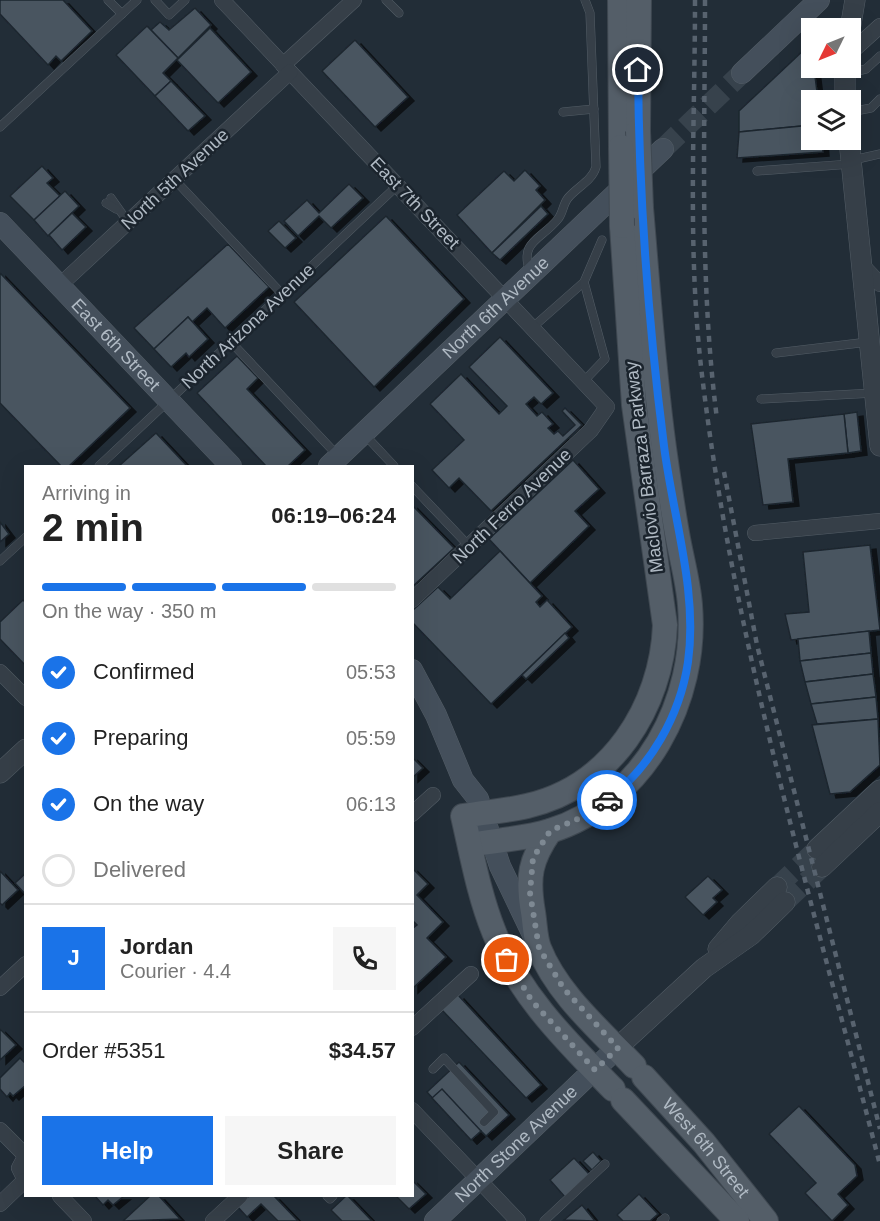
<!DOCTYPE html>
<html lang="en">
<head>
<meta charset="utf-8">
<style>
  :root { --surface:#fff; --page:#f6f6f6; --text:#222; --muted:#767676; --line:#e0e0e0; --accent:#1a73e8 }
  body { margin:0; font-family:Arial,sans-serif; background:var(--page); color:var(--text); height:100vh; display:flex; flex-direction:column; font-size:22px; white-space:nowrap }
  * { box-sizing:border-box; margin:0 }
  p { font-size:20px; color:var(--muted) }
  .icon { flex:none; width:33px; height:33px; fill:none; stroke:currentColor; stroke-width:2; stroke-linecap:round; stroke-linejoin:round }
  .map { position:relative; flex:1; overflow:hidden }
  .panel { position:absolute; left:24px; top:465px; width:390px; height:732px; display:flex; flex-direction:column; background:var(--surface); border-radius:0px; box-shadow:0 6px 24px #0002 }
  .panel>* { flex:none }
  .needle { width:39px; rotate:227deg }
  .buttons { position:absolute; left:801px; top:18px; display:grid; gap:12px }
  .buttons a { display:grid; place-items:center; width:60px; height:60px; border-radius:0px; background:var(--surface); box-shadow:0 6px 24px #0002; font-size:30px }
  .pin { position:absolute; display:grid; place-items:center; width:51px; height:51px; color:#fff; margin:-26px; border:3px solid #fff; border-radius:50%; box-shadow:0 2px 6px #0007 }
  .courier { position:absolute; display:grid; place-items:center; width:60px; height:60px; margin:-30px; border:4px solid #1a73e8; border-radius:50%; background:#fff; color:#222; box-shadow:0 2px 8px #0007 }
  .summary em { font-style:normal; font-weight:700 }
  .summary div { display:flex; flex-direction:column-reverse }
  .summary { display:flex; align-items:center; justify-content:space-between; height:102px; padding:0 18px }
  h1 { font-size:39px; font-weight:700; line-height:45px }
  .bar { display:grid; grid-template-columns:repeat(4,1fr); gap:9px 6px; align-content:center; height:72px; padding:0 18px }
  .bar i { height:8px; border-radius:4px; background:var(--line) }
  .bar .selected { background:var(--accent) }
  .bar p { grid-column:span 4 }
  .line { display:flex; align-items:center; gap:15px; padding:0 18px; border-top:2px solid var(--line) }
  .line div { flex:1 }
  .round { display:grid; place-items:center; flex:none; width:63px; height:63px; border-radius:0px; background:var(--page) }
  ol { padding:0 18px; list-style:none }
  li { display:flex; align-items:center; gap:18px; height:66px }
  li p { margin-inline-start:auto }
  li .icon { padding:6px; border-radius:50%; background:var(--accent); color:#fff; stroke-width:4 }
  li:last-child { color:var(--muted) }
  li i { width:33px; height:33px; border:3px solid var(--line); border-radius:50% }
  .button { display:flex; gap:12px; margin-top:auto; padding:12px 18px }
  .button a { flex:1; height:69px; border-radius:0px; background:var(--accent); color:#fff; font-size:24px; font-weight:700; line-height:69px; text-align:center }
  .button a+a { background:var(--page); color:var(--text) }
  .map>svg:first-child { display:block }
  .building { fill:#485561; stroke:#1d262f; stroke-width:1.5; filter:url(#shadow) }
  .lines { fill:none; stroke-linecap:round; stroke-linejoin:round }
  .tertiary-tunnel { stroke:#37424c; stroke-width:20; stroke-dasharray:20 10; stroke-linecap:butt }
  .secondary-tunnel { stroke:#37424c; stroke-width:21; stroke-dasharray:21 10; stroke-linecap:butt }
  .service-casing { stroke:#535d66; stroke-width:9 }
  .minor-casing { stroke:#535d66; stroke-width:16 }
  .tertiary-casing { stroke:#535d66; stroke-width:21 }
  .secondary-casing { stroke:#535d66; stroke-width:22 }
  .primary-casing { stroke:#3f4851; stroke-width:26 }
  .service { stroke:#363f48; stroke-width:8 }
  .minor { stroke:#363f48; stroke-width:15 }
  .tertiary { stroke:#363f48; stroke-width:20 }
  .secondary { stroke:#444f5b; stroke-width:21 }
  .primary { stroke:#545e68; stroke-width:24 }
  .rail { stroke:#58636f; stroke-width:4.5; stroke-dasharray:6 6; stroke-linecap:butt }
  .primary-bridge-casing { stroke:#3f4851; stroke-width:26; stroke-linecap:butt }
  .primary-bridge { stroke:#545e68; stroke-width:24 }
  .done { stroke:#7e8993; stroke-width:6; stroke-dasharray:0 10.8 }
  .route { stroke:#1a73e8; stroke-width:8 }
  .labels { text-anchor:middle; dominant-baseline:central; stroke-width:5; stroke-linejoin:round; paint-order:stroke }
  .street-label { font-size:18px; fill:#b0bac4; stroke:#1b242d }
</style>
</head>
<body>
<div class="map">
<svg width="880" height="1221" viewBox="0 0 880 1221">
  <defs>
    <filter id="shadow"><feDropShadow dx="6" dy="4" stdDeviation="0" flood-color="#0009"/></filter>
  </defs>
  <rect width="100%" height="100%" fill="#222d37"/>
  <g class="building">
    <polygon points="0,0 63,0 92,31 61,61 56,56 48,65 0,14"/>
    <polygon points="195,8 211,25 178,58 151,30 160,22 169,30"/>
    <polygon points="147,26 178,58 163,73 171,81 155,96 116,55"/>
    <polygon points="210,28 251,72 218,103 177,60"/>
    <polygon points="355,40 408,97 375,127 322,71"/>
    <polygon points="807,47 812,49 812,68 814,68 818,100 812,100 812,125 739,132 739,111"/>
    <polygon points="171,81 205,116 188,131 155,96"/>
    <polygon points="812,125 812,140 822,140 823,152 737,158 739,132"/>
    <polygon points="42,166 53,178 47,183 60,196 34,220 10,196"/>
    <polygon points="525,170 540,186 536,190 545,200 492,253 457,215 504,171 514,181"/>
    <polygon points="349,184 363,198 331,228 319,216 298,236 284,221 307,200 319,213"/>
    <polygon points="65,191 79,206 48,236 34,220"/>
    <polygon points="541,206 548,214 500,260 492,253"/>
    <polygon points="72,213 86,227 62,250 49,235"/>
    <polygon points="386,216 464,299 374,387 294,302"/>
    <polygon points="279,221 296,238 285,248 268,231"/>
    <polygon points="228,244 269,287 225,328 207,308 192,322 188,317 154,349 134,328"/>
    <polygon points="0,273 130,408 69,466 61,466 0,403"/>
    <polygon points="188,317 208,339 189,357 186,353 171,367 154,349"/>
    <polygon points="500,337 553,393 541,404 534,397 526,404 537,416 542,412 553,424 548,428 554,434 558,431 563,436 575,425 562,411 565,408 582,425 491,511 459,478 449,488 432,470 464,440 430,404 461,374 499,414 507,406 469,367"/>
    <polygon points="237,356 258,378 247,389 305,450 288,466 266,466 197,393"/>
    <polygon points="857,412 861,451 848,453 844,414"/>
    <polygon points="844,414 848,453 788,459 793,502 763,505 751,424"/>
    <polygon points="156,433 187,466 119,466"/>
    <polygon points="573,460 599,489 575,511 589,526 530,583 489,539"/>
    <polygon points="412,505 454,548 412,587"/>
    <polygon points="0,522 9,534 0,542"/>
    <polygon points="870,545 880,630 791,640 785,614 809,612 803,552"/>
    <polygon points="500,551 542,596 536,602 540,607 547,600 572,627 491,704 412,622 412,611 438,587 450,599"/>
    <polygon points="23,600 26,603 26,666 0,639 0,622"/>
    <polygon points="869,631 871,653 800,661 798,639"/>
    <polygon points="565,633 569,638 526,679 522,675"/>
    <polygon points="871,653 873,674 805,682 800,661"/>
    <polygon points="873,674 876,697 811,704 805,682"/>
    <polygon points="876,697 878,719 817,724 811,704"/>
    <polygon points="878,719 880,765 850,792 830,794 812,725"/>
    <polygon points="412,757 423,768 412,778"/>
    <polygon points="412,868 428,884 417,895 443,922 427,938 446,957 412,989 412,929 417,925 412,920"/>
    <polygon points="0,871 18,890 2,905 0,903"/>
    <polygon points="26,873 26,895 15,883"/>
    <polygon points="708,876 722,890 713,898 717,902 703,915 685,897"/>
    <polygon points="458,995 541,1085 526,1098 442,1010"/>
    <polygon points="0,1029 16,1045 0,1060"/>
    <polygon points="20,1058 26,1064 26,1085 13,1096 10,1093 7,1097 0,1089 0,1078"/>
    <polygon points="459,1062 509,1115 486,1136 481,1131 471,1140 427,1092"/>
    <polygon points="442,1089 481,1131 471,1140 432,1098"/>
    <polygon points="799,1106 855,1165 857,1176 838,1194 848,1205 832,1221 805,1193 816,1183 769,1134"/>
    <polygon points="593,1152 601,1161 592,1170 583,1161"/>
    <polygon points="574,1158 589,1174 565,1197 550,1180"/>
    <polygon points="412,1180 426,1194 409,1209 396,1196 412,1196"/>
    <polygon points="639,1194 658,1214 650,1221 623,1221 617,1215"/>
    <polygon points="95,1196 124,1196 113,1205 108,1200 103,1205"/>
    <polygon points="150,1196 159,1196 180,1219 123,1221"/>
    <polygon points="249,1196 274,1196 298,1221 278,1221 261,1204 247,1217 237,1206"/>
    <polygon points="346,1196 348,1196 372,1221 342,1221 331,1210"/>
    <polygon points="582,1205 595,1221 564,1220"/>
  </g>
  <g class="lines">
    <g class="tertiary-tunnel">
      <polyline points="777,887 817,849"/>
      <polyline points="785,902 822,867"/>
    </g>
    <polyline class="secondary-tunnel" points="663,149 742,73"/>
    <defs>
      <g id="service">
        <polyline points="108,0 122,14"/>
        <polyline points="155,0 169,15 185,0"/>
        <polyline points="386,0 399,13"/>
        <polyline points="845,74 866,69 880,56"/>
        <polyline points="563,112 594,109"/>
        <polyline points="850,112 871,108 880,99"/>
        <polyline points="0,127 137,0"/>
        <polyline points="853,160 880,154"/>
        <polyline points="757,171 851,164"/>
        <polyline points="174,179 282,294"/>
        <polyline points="111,198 128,222"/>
        <polyline points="106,203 116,209"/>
        <path d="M530,272C519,241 541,240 558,219C563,213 563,204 568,198C577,187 592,181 596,167L590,13L585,0"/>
        <polyline points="533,327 584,282"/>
        <polyline points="231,342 338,456"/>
        <polyline points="776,353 868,342"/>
        <polyline points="584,381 605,359 584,282 602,240"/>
        <polyline points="761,399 874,393"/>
        <polyline points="365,435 394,466"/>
        <polyline points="99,466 398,185"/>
        <polyline points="412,486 469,546"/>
        <polyline points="0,561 26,537"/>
        <polyline points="433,1069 444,1058 494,1112 484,1122"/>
        <polyline points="327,1196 330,1199 333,1196"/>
        <polyline points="544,1221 605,1164"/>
        <polyline points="661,1221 665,1218"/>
      </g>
      <g id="minor">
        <polyline points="222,0 607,407 591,430 412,600"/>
        <polyline points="850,53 880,26"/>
        <polyline points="283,65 354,0"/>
        <polyline points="861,264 880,284"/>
        <polyline points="59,286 290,72"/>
        <polyline points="755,533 880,521"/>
        <polyline points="0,672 26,698"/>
        <polyline points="412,814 433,795"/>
        <polyline points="0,988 26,964"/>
        <polyline points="412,1028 471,974"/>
        <polyline points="412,1110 518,1221"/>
        <polyline points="0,1130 25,1155"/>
        <polyline points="26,1155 19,1168 26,1182"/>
        <polyline points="60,1196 84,1221"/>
        <polyline points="0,1204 24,1181"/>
        <polyline points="213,1221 240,1196"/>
      </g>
      <g id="tertiary">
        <polyline points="850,30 855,0"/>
        <polyline points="845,68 845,100"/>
        <polyline points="849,140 880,446"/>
        <polyline points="0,773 26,749"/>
        <polyline points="817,849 880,790"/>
        <polyline points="822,867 880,812"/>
        <polyline points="718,949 740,923 777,887"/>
        <polyline points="617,1048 704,968 751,935 785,902"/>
      </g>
      <g id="secondary">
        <polyline points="742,73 819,0"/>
        <path id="s1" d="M0,223L231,466"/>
        <path id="s2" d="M329,466L663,149"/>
        <polyline points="412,670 436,715 463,780 478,799 500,866 535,939"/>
        <path id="s3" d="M435,1221L617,1048"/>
      </g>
      <g id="primary">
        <polyline points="620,0 621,147"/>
        <polyline points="638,131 639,0"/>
        <path d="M550,831C530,860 527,877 533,912C535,924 535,938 539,948C557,994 601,1031 634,1066"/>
        <path d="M470,845C496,840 525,839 550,831C645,801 698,700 690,605C688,580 681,557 677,533C672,505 668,476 664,448C653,368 648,288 641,208"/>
        <path id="s4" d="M644,1077L704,1143L766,1221"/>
        <path d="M613,1089C567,1042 519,995 494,932C479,895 472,855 463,816C485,812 506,811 527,806C611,787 662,707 665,625L634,405L622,226"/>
        <polyline points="623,1100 737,1221"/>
      </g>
    </defs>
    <use href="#service" class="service-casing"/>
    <use href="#minor" class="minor-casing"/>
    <use href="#tertiary" class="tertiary-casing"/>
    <use href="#secondary" class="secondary-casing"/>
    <use href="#primary" class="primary-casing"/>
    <use href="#service" class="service"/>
    <use href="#minor" class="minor"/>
    <use href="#tertiary" class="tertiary"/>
    <use href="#secondary" class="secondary"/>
    <use href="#primary" class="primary"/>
    <g class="rail">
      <path d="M695,0C695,123 687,253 702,375C734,644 813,904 880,1165"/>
      <path d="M705,0C705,139 699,280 717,419"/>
      <polyline points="724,472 757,645 880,1129"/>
    </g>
    <defs>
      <g id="primary-bridge">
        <polyline points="638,131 641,208"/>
        <polyline points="621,147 622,226"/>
      </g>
    </defs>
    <use href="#primary-bridge" class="primary-bridge-casing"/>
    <use href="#primary-bridge" class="primary-bridge"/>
  </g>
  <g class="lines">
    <polyline class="done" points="507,960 532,1001 595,1070 618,1048 564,989 539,948 530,893 533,858 550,831 582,817 607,800"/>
    <path class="route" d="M607,800C650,768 680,716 688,662C698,591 673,517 664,446C648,321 639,196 638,70"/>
  </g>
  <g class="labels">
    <g class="street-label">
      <text transform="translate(175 179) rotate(-43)">North 5th Avenue</text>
      <text transform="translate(415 203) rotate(46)">East 7th Street</text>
      <text stroke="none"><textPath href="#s2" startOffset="230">North 6th Avenue</textPath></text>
      <text transform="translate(248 326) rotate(-43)">North Arizona Avenue</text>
      <text stroke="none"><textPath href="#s1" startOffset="168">East 6th Street</textPath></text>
      <text transform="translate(644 467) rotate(-97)">Maclovio Barraza Parkway</text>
      <text transform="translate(512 506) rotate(-44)">North Ferro Avenue</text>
      <text stroke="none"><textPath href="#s3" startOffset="112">North Stone Avenue</textPath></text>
      <text stroke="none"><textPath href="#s4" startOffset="94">West 6th Street</textPath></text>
    </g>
  </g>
</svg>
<div class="buttons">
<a><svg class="needle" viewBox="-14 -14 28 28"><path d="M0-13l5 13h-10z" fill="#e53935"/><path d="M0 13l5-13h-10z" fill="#767676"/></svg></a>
<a><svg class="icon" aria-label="layers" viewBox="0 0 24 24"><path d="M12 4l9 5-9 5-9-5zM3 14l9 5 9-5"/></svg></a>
</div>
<div class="pin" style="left:507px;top:960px;background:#ea580c"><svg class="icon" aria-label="bag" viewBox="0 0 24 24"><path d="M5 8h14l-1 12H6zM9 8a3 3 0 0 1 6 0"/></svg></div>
<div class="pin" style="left:638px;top:70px;background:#1f2937"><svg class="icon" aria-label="home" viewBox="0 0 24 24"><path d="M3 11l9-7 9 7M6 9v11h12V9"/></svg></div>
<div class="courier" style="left:607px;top:800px"><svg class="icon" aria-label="car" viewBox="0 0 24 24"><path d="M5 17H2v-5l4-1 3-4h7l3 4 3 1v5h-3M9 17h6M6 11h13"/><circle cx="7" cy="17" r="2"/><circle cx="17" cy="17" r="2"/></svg></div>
<section class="panel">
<div class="summary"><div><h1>2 min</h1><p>Arriving in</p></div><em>06:19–06:24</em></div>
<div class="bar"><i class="selected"></i><i class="selected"></i><i class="selected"></i><i></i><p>On the way · 350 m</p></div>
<ol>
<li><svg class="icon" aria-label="check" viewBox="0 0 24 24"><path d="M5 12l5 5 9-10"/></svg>Confirmed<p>05:53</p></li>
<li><svg class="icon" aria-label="check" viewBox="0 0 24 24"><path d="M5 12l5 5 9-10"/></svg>Preparing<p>05:59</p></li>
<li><svg class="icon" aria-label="check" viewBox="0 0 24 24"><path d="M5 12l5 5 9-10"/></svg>On the way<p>06:13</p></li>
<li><i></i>Delivered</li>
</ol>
<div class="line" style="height:108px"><b class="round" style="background:var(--accent);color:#fff">J</b><div><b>Jordan</b><p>Courier · 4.4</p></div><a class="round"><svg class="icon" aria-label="phone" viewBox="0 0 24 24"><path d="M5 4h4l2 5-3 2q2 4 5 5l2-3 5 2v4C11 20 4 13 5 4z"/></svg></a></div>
<div class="line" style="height:78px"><div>Order #5351</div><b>$34.57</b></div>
<div class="button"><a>Help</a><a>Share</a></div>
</section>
</div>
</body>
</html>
